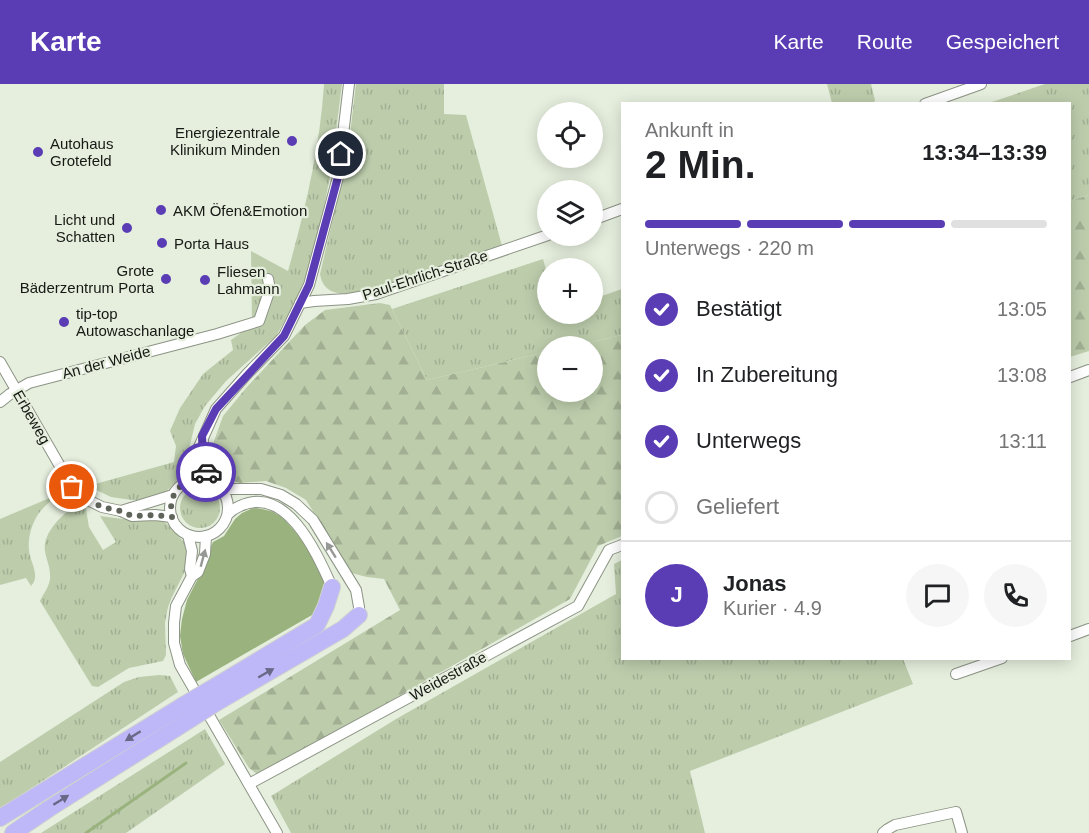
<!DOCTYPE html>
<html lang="de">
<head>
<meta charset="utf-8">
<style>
  :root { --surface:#fff; --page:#f6f6f6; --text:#202124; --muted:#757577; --line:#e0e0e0; --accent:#5a3cb4 }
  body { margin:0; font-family:Helvetica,sans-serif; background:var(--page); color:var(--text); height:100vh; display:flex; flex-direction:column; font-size:22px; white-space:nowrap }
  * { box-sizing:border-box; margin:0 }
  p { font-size:20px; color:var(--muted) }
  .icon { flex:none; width:33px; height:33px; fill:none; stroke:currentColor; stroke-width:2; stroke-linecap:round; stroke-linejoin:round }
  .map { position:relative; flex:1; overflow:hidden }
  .sheet { position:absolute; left:621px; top:18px; width:450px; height:558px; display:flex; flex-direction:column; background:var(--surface); border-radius:0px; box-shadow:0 3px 15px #0003 }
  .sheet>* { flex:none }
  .tools { position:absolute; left:537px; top:18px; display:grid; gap:12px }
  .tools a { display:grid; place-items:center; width:66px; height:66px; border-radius:50%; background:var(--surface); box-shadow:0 3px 15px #0003; font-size:30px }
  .pin { position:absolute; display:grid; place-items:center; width:51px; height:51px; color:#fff; margin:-26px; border:3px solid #fff; border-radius:50%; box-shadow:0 2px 6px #0007 }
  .courier { position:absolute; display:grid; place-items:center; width:60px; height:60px; margin:-30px; border:4px solid #5a3cb4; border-radius:50%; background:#fff; color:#222; box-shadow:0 2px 8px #0007 }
  .head em { font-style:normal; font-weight:700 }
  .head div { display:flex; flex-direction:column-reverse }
  .head { display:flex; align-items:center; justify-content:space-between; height:102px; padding:0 24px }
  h1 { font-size:39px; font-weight:700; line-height:45px }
  .bar { display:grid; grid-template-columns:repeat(4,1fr); gap:9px 6px; align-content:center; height:72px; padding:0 24px }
  .bar i { height:8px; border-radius:4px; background:var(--line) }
  .bar .active { background:var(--accent) }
  .bar p { grid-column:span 4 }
  .line { display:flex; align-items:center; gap:15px; padding:0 24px; border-top:2px solid var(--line) }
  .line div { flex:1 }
  .round { display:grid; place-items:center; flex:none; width:63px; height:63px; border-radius:32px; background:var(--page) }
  ol { padding:0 24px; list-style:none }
  li { display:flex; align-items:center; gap:18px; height:66px }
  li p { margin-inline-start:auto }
  li .icon { padding:6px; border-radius:50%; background:var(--accent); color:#fff; stroke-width:4 }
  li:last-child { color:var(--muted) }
  li i { width:33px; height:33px; border:3px solid var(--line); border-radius:50% }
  header { display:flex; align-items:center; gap:36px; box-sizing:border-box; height:84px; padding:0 30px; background:var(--accent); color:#fff }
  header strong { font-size:28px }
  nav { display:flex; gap:33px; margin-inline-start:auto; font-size:21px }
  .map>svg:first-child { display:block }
  .grass { fill:url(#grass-tufts) }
  .forest { fill:url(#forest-firs) }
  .water { fill:#9ab37e }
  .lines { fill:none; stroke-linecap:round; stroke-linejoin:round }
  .stream { stroke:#9ab37e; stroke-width:3 }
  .minor-casing { stroke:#8c9485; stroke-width:12 }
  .highway-casing { stroke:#d0d1d0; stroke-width:18 }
  .minor { stroke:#fff; stroke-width:10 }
  .highway { stroke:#beb8f8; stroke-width:16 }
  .highway-bridge-casing { stroke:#d0d1d0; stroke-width:18; stroke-linecap:butt }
  .highway-bridge { stroke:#beb8f8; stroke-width:16 }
  .oneway { fill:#969895 }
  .oneway2 { fill:#6a6886 }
  .done { stroke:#5f645b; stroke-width:6; stroke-dasharray:0 10.8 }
  .route { stroke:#5a3cb4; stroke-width:8 }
  .poi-dot { fill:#5a3cb4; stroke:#e6efde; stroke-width:2 }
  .labels { text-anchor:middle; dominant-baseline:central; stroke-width:4.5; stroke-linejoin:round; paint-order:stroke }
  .poi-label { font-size:15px; fill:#161914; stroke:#e6efde; text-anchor:start }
  .street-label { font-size:15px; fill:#161914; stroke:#e6efde }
</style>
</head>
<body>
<header>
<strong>Karte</strong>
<nav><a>Karte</a><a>Route</a><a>Gespeichert</a></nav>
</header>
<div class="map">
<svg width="1089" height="749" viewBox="0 0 1089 749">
  <defs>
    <pattern id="grass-tufts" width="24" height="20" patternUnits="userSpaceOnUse" patternTransform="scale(1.5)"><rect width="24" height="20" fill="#bdcdac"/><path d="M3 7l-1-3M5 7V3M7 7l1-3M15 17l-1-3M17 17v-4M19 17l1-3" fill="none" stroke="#a2af93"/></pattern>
    <pattern id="forest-firs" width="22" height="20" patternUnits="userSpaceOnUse" patternTransform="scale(1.5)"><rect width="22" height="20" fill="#bdcdac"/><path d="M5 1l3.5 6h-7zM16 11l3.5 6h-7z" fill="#a2af93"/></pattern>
  </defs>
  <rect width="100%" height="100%" fill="#e6efde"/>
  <g class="grass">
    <path d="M324,0H342L331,87L321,139L306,193L294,221L276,252L226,297L205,322L195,340L188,369L185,388L166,408L144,416H131L111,413L88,402L174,378L176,362L170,347L180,324L203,290L233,266L231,256L252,241L251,167L288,187C305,126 320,64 324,0Z"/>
    <path d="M356,0H444V30L466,31L502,162L359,209C342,211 323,211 320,190L347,75Z"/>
    <polygon points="827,0 871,0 875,16 874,19 832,19"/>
    <polygon points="1045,0 1089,0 1089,111 1070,117 1070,20 989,19"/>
    <polygon points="543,175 547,189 548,230 592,230 593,215 622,205 622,251 574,262 548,262 547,268 427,296 392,225"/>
    <circle cx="200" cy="424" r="20"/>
    <path d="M59,410C49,418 39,426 34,438C30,446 28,458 29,466C30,478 41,492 31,502L26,494L0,501V435Z"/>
    <path d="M77,421L84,422L86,425L89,443L103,466L116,458L100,432L123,435L151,433L160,435L166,439L184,458L188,465L187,483L172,513L168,523L165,539L166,571L163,577L129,584L98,603L92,602L40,517C44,508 51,501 50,491C50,482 46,475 45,467C42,449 63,429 77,421Z"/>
    <polygon points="622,476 622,574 903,575 913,600 690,687 705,749 291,749 271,712 396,635 616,510 614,480"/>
    <polygon points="159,591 170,592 178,608 0,725 0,678 124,598 139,593"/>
    <polygon points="205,645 225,680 126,749 41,749"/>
  </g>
  <g class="forest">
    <polygon points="1089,111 1089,267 1070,273 1070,117"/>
    <polygon points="380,219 390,221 427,296 547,268 548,308 592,308 592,262 574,262 622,251 622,452 598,462 570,515 267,687 257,690 249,684 219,636 400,526 384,495 367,493 351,489 306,416 286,404 266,397 240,399 223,394 214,377 213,360 223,332 246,304 305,241 325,226"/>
  </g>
  <path class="water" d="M253,424C263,425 271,426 280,432C293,441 325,486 325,502C325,508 322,520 319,525C317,527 314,529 312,531L196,598L183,570L180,552L182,535L187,516L207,477L209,467L213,458L224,452L235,435L242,429Z"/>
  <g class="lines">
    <polyline class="stream" points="86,749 186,679"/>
    <defs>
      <g id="minor">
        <polyline points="925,20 981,0"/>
        <polyline points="592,136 622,125"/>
        <polyline points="300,219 314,217 348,215 376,210 548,151"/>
        <polyline points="0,278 72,403 86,415 102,423 121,427 132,432 155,431 172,433"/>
        <polyline points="1070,293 1089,286"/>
        <polyline points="0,318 10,310 29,299 217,250 259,237 270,205 268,195"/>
        <polyline points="203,358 203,376 208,396"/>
        <circle cx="199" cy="424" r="29"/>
        <polyline points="191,396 195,372 216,325 247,290 284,252 309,201 338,93 349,0"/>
        <polyline points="221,405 261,405 281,411 296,420 313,436 356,506 359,523 359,531"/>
        <polyline points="121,427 173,411"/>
        <path d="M228,430C231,427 235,424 240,422C287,400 317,470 332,503"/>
        <polyline points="188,451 192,467 190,485 192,492"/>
        <polyline points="206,452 205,470 198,488 192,492 176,522 174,539 174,559 180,581 277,749"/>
        <polyline points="1070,552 1089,545"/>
        <polyline points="956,590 1002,574"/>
        <polyline points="249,700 578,522 609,466 622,461"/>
        <polyline points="883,749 888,745 895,741 956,728 962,749"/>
      </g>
      <g id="highway">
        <polyline points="209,606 317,541 326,522 332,503"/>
        <polyline points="216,619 343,545 359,531"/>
        <polyline points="0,734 182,622"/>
        <polyline points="13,749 50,724 191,635"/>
      </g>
    </defs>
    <use href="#minor" class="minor-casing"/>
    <use href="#highway" class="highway-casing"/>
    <use href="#minor" class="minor"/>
    <use href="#highway" class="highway"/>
    <defs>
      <g id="highway-bridge">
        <polyline points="182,622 209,606"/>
        <polyline points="191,635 216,619"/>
      </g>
    </defs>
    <use href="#highway-bridge" class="highway-bridge-casing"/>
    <use href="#highway-bridge" class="highway-bridge"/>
  </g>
  <defs><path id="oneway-solid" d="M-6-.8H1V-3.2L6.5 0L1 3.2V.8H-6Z" transform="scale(1.5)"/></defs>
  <g class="oneway">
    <use href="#oneway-solid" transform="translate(331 466) rotate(-122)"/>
    <use href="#oneway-solid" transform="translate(203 474) rotate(-75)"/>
  </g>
  <g class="oneway2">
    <use href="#oneway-solid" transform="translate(266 589) rotate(-30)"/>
    <use href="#oneway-solid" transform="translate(133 652) rotate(148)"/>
    <use href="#oneway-solid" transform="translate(61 716) rotate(-32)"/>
  </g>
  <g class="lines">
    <path class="done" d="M72,403L86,415L102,423L121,427L132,432L155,431L172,433C167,408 183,393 208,396L206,388"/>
    <polyline class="route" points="206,388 203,376 202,352 216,325 284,252 309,201 338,93 341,70"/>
  </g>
  <g class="poi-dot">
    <circle cx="292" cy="57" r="6"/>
    <circle cx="38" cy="68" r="6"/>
    <circle cx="161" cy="126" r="6"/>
    <circle cx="127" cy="144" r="6"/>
    <circle cx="162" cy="159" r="6"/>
    <circle cx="166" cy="195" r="6"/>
    <circle cx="205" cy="196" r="6"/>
    <circle cx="64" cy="238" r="6"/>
  </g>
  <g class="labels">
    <g class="poi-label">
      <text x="280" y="48" text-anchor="end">Energiezentrale<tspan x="280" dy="17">Klinikum Minden</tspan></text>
      <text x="50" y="59">Autohaus<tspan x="50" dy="17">Grotefeld</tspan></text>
      <text x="173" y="126">AKM Öfen&amp;Emotion</text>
      <text x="115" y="135" text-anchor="end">Licht und<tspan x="115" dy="17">Schatten</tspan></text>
      <text x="174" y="159">Porta Haus</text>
      <text x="154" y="186" text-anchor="end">Grote<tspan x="154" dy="17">Bäderzentrum Porta</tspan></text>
      <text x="217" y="187">Fliesen<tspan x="217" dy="17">Lahmann</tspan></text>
      <text x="76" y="229">tip-top<tspan x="76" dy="17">Autowaschanlage</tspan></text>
    </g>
    <g class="street-label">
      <text transform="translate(425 191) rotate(-18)">Paul-Ehrlich-Straße</text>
      <text transform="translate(106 278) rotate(-15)">An der Weide</text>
      <text transform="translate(32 333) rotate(60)">Erbeweg</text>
      <text transform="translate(448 592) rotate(-29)">Weidestraße</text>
    </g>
  </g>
</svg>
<div class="tools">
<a><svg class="icon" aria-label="locate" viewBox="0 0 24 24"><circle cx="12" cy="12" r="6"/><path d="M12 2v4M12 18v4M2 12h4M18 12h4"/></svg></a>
<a><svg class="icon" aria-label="layers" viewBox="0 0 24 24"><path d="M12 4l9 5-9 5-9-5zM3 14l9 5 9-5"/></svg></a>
<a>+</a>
<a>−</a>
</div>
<div class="pin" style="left:72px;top:403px;background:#ea580c"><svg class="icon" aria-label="bag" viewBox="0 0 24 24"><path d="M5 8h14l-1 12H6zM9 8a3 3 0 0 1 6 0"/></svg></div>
<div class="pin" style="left:341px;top:70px;background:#1f2937"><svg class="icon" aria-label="home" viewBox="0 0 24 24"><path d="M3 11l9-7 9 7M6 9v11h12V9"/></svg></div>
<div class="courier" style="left:206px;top:388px"><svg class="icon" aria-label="car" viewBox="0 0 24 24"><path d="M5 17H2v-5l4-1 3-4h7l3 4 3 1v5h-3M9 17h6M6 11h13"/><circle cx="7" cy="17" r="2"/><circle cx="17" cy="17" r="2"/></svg></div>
<section class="sheet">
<div class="head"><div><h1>2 Min.</h1><p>Ankunft in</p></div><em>13:34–13:39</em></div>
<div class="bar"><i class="active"></i><i class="active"></i><i class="active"></i><i></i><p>Unterwegs · 220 m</p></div>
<ol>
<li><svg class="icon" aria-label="check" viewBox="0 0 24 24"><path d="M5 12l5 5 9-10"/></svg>Bestätigt<p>13:05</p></li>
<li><svg class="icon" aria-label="check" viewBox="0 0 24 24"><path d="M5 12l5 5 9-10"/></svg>In Zubereitung<p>13:08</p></li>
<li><svg class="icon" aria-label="check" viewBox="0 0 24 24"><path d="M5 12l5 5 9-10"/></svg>Unterwegs<p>13:11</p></li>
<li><i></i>Geliefert</li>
</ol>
<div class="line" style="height:108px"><b class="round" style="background:var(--accent);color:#fff">J</b><div><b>Jonas</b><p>Kurier · 4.9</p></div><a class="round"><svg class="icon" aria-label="chat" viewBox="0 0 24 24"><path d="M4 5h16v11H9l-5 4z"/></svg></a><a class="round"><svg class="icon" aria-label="phone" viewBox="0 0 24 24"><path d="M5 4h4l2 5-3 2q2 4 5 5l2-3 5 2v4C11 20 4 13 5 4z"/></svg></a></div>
</section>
</div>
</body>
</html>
